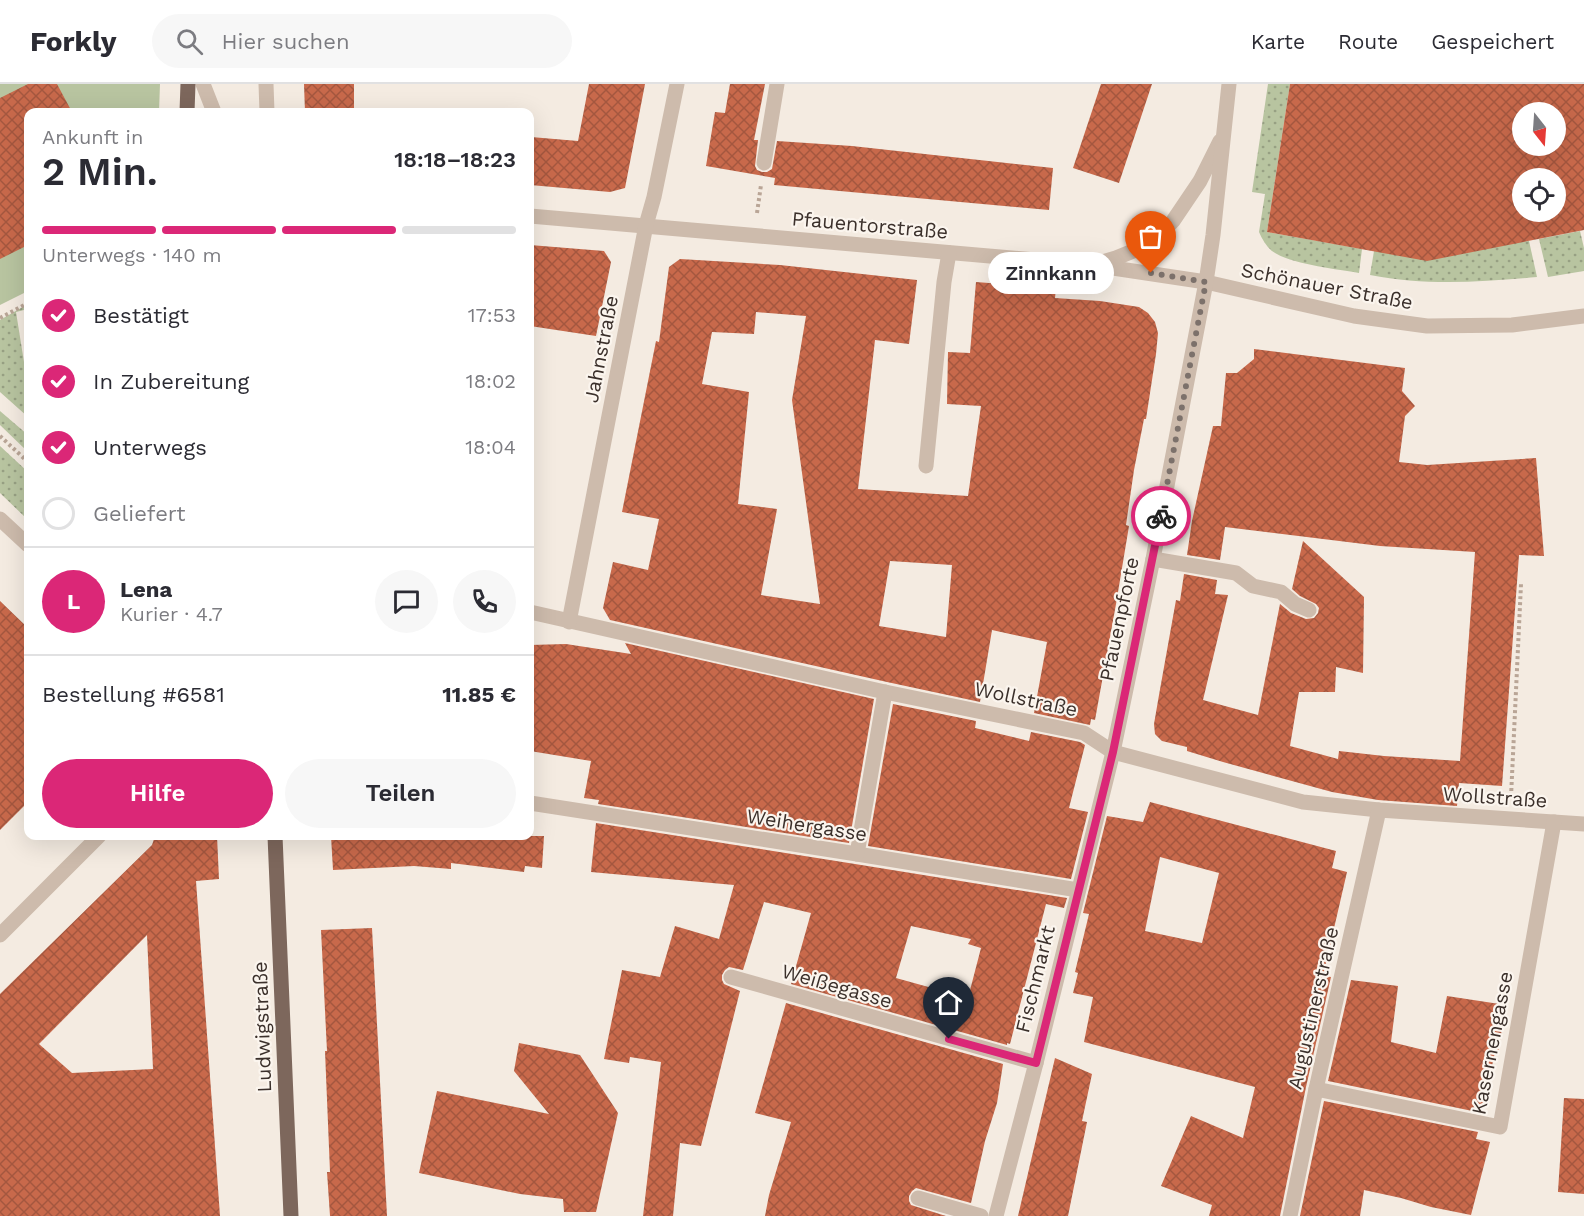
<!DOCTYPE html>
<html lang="de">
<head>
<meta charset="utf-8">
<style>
  :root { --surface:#fff; --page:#f7f7f7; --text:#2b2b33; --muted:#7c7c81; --line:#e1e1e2; --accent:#db2777 }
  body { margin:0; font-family:"Work Sans",sans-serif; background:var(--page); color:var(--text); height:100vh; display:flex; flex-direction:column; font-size:22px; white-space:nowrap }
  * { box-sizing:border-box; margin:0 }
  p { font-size:20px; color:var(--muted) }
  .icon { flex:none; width:33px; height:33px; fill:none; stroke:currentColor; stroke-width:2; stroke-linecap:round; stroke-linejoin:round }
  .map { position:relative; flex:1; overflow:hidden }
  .details { position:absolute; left:24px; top:24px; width:510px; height:732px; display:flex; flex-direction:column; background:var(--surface); border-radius:12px; box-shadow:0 6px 24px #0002 }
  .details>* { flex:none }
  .needle { width:39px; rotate:163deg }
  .controls { position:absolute; left:1512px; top:18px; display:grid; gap:12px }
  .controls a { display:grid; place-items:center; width:54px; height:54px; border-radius:50%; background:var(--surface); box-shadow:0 6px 24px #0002; font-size:30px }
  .pin { position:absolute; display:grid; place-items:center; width:51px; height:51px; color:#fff; margin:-62px -26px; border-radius:50% 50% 50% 0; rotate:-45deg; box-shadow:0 0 6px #0007 }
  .pin .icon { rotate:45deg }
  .courier { position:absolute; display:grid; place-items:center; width:60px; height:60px; margin:-30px; border:4px solid #db2777; border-radius:50%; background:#fff; color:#222; box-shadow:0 2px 8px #0007 }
  .bubble { position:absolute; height:42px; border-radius:21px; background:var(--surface); box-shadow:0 6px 24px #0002; font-size:20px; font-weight:600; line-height:42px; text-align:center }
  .head em { font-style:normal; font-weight:600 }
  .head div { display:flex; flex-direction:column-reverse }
  .head { display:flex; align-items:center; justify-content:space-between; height:102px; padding:0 18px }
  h1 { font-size:39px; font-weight:600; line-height:45px }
  .bar { display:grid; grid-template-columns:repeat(4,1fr); gap:9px 6px; align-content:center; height:72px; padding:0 18px }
  .bar i { height:8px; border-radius:4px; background:var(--line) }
  .bar .selected { background:var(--accent) }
  .bar p { grid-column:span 4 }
  .line { display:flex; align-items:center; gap:15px; padding:0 18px; border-top:2px solid var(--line) }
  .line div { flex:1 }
  .round { display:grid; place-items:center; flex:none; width:63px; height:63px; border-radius:32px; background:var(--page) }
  ol { padding:0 18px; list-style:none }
  li { display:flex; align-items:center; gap:18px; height:66px }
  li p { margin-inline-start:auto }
  li .icon { padding:6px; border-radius:50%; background:var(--accent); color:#fff; stroke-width:4 }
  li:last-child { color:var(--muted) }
  li i { width:33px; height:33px; border:3px solid var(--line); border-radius:50% }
  .primary-button { display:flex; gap:12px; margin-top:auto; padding:12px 18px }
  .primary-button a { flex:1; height:69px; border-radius:36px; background:var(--accent); color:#fff; font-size:24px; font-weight:600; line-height:69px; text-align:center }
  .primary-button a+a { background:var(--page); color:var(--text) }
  header { display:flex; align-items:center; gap:36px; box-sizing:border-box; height:84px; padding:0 30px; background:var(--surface); border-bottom:2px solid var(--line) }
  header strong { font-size:28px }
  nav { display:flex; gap:33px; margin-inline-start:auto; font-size:21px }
  .search { width:420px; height:54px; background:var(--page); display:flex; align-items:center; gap:15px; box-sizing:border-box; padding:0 21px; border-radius:33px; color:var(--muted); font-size:22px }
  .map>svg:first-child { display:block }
  .grass { fill:url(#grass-dots) }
  .park { fill:#b8c4a0 }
  .building { fill:url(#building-cross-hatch); fill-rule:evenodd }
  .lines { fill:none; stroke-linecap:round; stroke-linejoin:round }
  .path { stroke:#b9a596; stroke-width:4; stroke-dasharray:3 3; stroke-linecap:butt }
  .minor { stroke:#cdbbac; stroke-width:15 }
  .major { stroke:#7d675c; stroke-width:15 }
  .done { stroke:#7c716b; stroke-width:6; stroke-dasharray:0 10.8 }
  .route { stroke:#db2777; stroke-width:8 }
  .labels { text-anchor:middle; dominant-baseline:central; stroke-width:4.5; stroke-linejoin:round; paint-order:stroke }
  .street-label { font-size:20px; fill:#3b302b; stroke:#fbf5ee }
</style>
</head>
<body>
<header>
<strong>Forkly</strong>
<div class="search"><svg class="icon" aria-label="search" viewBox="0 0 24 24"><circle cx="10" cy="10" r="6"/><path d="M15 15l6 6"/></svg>Hier suchen</div>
<nav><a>Karte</a><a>Route</a><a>Gespeichert</a></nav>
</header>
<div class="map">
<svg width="1584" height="1132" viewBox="0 0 1584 1132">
  <defs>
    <pattern id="grass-dots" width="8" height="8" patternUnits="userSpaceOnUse" patternTransform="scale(1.5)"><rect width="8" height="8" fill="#b8c4a0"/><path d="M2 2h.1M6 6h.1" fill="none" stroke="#97a083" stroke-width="1.8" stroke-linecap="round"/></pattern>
    <pattern id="building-cross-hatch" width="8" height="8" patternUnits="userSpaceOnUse" patternTransform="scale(1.5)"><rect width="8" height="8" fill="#c8694b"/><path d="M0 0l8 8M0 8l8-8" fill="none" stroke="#a4573f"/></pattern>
  </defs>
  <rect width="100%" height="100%" fill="#f4ebe1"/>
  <g class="grass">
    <path d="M1268,0H1290L1267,148L1362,165L1359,189C1337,185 1289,180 1272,167C1266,162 1262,155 1259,148L1265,110L1252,108Z"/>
    <polygon points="1580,147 1584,164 1584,187 1548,193 1539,155"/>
    <path d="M1529,157L1537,193C1481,198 1426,202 1370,191L1374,167Z"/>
    <polygon points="28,220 28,225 16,228 28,303 28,333 0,308 0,236"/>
    <polygon points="0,327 28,351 28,368 0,341"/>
    <polygon points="0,362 28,388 28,436 0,409"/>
  </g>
  <polygon class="park" points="0,0 160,0 159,28 28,28 28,207 0,221"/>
  <g class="building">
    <polygon points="28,0 57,0 72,28 28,28 28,161 0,175 0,14"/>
    <polygon points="304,0 354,0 354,28 305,28"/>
    <polygon points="589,0 645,0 625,104 610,108 530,101 530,56 531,56 531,53 578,57"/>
    <polygon points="730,0 765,0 754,56 758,56 755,82 757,86 762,88 767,88 772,85 777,57 852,62 1053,84 1049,126 774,101 775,94 706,82 715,28 725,29"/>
    <polygon points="1101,0 1152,0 1119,99 1073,84"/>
    <path d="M1290,0H1584V146L1427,177L1267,148ZM1522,28H1556V62H1522ZM1522,94H1556V128H1522Z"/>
    <polygon points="530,161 604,167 611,178 596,252 530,242"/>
    <path d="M680,175L780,181L917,196L909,260L875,256L858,405L968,412L981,322L947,320L948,268L970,269L976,198L1056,204L1055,214L1100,217L1139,223L1148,229L1155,238L1158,249L1156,270L1146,335H1144L1134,386L1126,441L1129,442L1116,520L1095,636L1091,635L1090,641L1034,629L1047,558L992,546L980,618L887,598L610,536L603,524L613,478L648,486L659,435L622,428L656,257L659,258L669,183ZM756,228L806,232L792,316L820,520L761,511L777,425L738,420L749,308L702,300L712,248L754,250ZM890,477L952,481L946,553L879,542Z"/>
    <polygon points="1254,265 1405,284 1402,307 1415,322 1405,332 1399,378 1427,381 1536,374 1544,472 1519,471 1502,702 1459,699 1457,722 1378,716 1332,708 1223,678 1187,667 1187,663 1162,657 1155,650 1154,640 1159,611 1176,516 1180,517 1184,490 1217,496 1215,510 1228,511 1203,616 1258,631 1280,520 1291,529 1306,535 1314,534 1318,529 1319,524 1316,520 1300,512 1292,505 1303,457 1364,513 1363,589 1336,583 1335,608 1299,608 1290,662 1338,675 1339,667 1384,672 1460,677 1475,468 1380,462 1225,443 1220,476 1187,471 1192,437 1213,342 1221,342 1226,289 1237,289 1254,275"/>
    <polygon points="0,517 28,544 28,718 0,746"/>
    <polygon points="625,559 874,615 849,759 598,720 599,716 584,714 591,677 530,667 530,561 566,560 631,570"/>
    <polygon points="893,620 976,637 975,644 1029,657 1031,648 1080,658 1085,661 1069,724 1088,728 1071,795 868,762"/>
    <path d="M1150,718L1336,767L1332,784L1347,788L1323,892L1331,893L1306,1003L1280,1132H1209L1212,1121L1161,1102L1191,1032L1243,1054L1255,1003L1084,958L1093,913L1073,909L1078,889L1075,888L1089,830L1083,829L1107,732L1143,738ZM1160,773L1219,789L1202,859L1145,847Z"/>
    <path d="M596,739L855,780L1067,814L1064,824L1046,820L1010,960L1007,959V961L791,900L811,829L764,818L743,886L729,883L725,886L722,891V896L724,900L740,907L701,1062L680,1059L673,1132H643L661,978L630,973L629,979L604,975L622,886L660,893L675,842L719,855L734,801L591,788ZM911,842L971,855L968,860L981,864L968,914L896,894Z"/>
    <path d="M155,752H217L219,795L196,797L220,1132H0V910L152,761ZM147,851L153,985L72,989L39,960Z"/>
    <polygon points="331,752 544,752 542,784 525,782 524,788 451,779 451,785 414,782 333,786"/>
    <polygon points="372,844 387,1132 330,1132 327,1088 330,1088 325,967 327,967 321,846"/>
    <polygon points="1351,896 1398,902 1391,958 1436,969 1447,912 1506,921 1498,969 1495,968 1482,1029 1328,997"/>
    <polygon points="786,919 1003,980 997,1019 985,1057 971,1119 916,1104 912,1107 909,1112 909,1117 911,1121 946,1132 765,1132 769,1111 791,1038 755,1029"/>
    <polygon points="519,959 580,971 618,1029 596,1128 564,1128 563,1115 520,1110 419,1089 437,1007 549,1030 514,987"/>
    <polygon points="1055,974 1092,990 1082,1037 1087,1038 1068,1132 1018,1132"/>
    <polygon points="1564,1014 1584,1015 1584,1110 1558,1108"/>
    <polygon points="1324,1017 1478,1048 1476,1055 1490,1058 1471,1131 1431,1123 1401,1114 1364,1106 1360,1132 1300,1132"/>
  </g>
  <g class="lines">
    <g class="path">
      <polyline points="757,129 761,101"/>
      <polyline points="0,234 28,219"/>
      <polyline points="0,352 28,378"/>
      <polyline points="1511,713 1521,500"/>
    </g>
    <g class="minor">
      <polyline points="203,0 214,28"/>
      <polyline points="266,0 267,28"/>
      <polyline points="764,79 777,0"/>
      <polyline points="530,132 1093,181 1206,198 1354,232 1427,242 1512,241 1584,232"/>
      <polyline points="1099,179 1116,174 1138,165 1159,152 1173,137 1200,97 1220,57"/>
      <polyline points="926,382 944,198 949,169"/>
      <polyline points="0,435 28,461"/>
      <polyline points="1153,475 1236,489 1253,502 1281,508 1295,520 1309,526"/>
      <polyline points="530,528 885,608 1084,649 1113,668 1303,718 1379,726 1584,740"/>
      <polyline points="569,538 646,141 654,113 677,0"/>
      <polyline points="530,719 857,770 1078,806"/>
      <polyline points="857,770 885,608"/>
      <polyline points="0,851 99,752"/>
      <polyline points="731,893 1036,979"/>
      <polyline points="1316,1005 1500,1043 1554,738"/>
      <polyline points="918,1114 981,1132"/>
      <polyline points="996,1132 1036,979 1113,668 1153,475 1206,198 1213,151 1229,0"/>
      <polyline points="1290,1132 1316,1005 1379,726"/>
    </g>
    <g class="major">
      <polyline points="187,28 188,0"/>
      <polyline points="275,752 291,1132"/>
    </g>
  </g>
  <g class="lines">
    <polyline class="done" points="1151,189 1206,198 1161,432"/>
    <polyline class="route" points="949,955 1036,979 1113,668 1161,432"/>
  </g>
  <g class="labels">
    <g class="street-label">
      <text transform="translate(870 141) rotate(5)">Pfauentorstraße</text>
      <text transform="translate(1327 202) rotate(11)">Schönauer Straße</text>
      <text transform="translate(601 265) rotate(-79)">Jahnstraße</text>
      <text transform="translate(1119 535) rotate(-78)">Pfauenpforte</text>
      <text transform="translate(1026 615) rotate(12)">Wollstraße</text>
      <text transform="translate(1495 713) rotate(4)">Wollstraße</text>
      <text transform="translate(807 741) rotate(9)">Weihergasse</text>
      <text transform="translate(1035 895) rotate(-76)">Fischmarkt</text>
      <text transform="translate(837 902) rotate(16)">Weißegasse</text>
      <text transform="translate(1313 924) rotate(-77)">Augustinerstraße</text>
      <text transform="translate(262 943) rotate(-92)">Ludwigstraße</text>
      <text transform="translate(1492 959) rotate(-79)">Kasernengasse</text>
    </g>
  </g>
</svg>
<div class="controls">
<a><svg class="needle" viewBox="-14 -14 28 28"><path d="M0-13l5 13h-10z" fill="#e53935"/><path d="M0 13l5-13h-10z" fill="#7c7c81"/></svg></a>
<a><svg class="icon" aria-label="locate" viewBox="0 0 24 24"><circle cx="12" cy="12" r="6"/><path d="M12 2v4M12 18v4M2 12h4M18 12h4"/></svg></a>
</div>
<div class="pin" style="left:1151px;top:189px;background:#ea580c"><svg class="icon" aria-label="bag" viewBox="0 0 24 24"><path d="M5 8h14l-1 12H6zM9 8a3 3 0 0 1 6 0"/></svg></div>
<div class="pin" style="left:949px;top:955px;background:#1f2937"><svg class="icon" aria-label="home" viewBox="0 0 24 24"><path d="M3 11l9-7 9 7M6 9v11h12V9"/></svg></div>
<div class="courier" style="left:1161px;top:432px"><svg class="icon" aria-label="bike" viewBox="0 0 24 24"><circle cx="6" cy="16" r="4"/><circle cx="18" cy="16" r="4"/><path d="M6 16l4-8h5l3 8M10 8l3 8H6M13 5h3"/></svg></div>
<div class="bubble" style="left:988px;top:168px;width:126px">Zinnkann</div>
<section class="details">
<div class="head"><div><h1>2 Min.</h1><p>Ankunft in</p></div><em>18:18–18:23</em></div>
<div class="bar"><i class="selected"></i><i class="selected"></i><i class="selected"></i><i></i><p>Unterwegs · 140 m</p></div>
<ol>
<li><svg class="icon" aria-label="check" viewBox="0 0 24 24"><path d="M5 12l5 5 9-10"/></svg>Bestätigt<p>17:53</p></li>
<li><svg class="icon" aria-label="check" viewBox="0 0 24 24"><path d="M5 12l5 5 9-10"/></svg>In Zubereitung<p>18:02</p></li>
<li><svg class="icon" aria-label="check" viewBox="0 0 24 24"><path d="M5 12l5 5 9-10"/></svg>Unterwegs<p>18:04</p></li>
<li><i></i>Geliefert</li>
</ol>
<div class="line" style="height:108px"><b class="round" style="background:var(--accent);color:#fff">L</b><div><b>Lena</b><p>Kurier · 4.7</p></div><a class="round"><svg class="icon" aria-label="chat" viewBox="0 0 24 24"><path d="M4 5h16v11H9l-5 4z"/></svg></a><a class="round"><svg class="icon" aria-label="phone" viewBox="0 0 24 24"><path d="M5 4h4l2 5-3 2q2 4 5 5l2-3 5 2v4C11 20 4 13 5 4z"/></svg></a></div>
<div class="line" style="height:78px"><div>Bestellung #6581</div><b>11.85 €</b></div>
<div class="primary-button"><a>Hilfe</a><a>Teilen</a></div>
</section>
</div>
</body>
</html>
